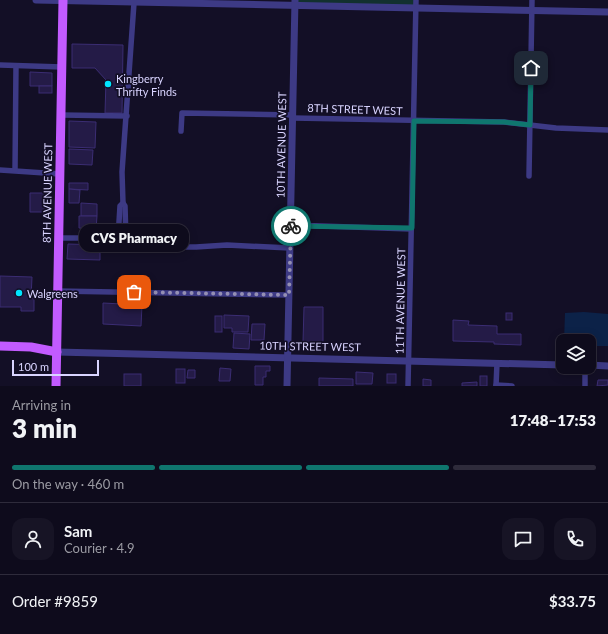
<!DOCTYPE html>
<html lang="en">
<head>
<meta charset="utf-8">
<style>
  :root { --surface:#0e0b1c; --page:#171425; --text:#f1f3f6; --muted:#9b9ba3; --line:#2e2b3b; --accent:#0f766e }
  body { margin:0; font-family:Lato,sans-serif; background:var(--page); color:var(--text); height:100vh; display:flex; flex-direction:column; font-size:15px; white-space:nowrap }
  * { box-sizing:border-box; margin:0 }
  p { font-size:13px; color:var(--muted) }
  .icon { flex:none; width:22px; height:22px; fill:none; stroke:currentColor; stroke-width:2; stroke-linecap:round; stroke-linejoin:round }
  .map { position:relative; height:386px; overflow:hidden }
  .panel { display:flex; flex-direction:column; background:var(--surface); flex:1 }
  .panel>* { flex:none }
  .tools { position:absolute; left:556px; top:334px; display:grid; gap:8px }
  .tools a { display:grid; place-items:center; width:40px; height:40px; border-radius:8px; background:var(--surface); box-shadow:0 2px 10px #0003,0 0 0 1px var(--line); font-size:20px }
  .scale { position:absolute; left:12px; bottom:10px; width:87px; box-sizing:border-box; padding-left:4px; border:2px solid #d9d4ff; border-top:0; font-size:11px; line-height:14px; white-space:nowrap; color:#d9d4ff; -webkit-text-stroke:3px #130f26; paint-order:stroke }
  .pin { position:absolute; display:grid; place-items:center; width:34px; height:34px; color:#fff; margin:-17px; border-radius:8px; box-shadow:0 2px 6px #0006 }
  .courier { position:absolute; display:grid; place-items:center; width:40px; height:40px; margin:-20px; border:3px solid #0f766e; border-radius:50%; background:#fff; color:#222; box-shadow:0 1px 5px #0007 }
  .bubble { position:absolute; height:28px; border-radius:12px; background:var(--surface); box-shadow:0 2px 10px #0003,0 0 0 1px var(--line); font-size:13px; font-weight:800; line-height:28px; text-align:center }
  .overview em { font-style:normal; font-weight:800 }
  .overview div { display:flex; flex-direction:column-reverse }
  .overview { display:flex; align-items:center; justify-content:space-between; height:68px; padding:0 12px }
  h1 { font-size:26px; font-weight:800; line-height:30px }
  .bar { display:grid; grid-template-columns:repeat(4,1fr); gap:6px 4px; align-content:center; height:48px; padding:0 12px }
  .bar i { height:5px; border-radius:3px; background:var(--line) }
  .bar .on { background:var(--accent) }
  .bar p { grid-column:span 4 }
  .line { display:flex; align-items:center; gap:10px; padding:0 12px; border-top:1px solid var(--line) }
  .line div { flex:1 }
  .round { display:grid; place-items:center; flex:none; width:42px; height:42px; border-radius:12px; background:var(--page) }
  .map>svg:first-child { display:block }
  .green { fill:#12302f }
  .water { fill:#0c2248 }
  .building { fill:#241b47; stroke:#3b2d73 }
  .lines { fill:none; stroke-linecap:round; stroke-linejoin:round }
  .minor { stroke:#3d3a85; stroke-width:5.5 }
  .tertiary { stroke:#3d3a85; stroke-width:7 }
  .primary { stroke:#c25bff; stroke-width:9 }
  .done { stroke:#948fb3; stroke-width:4; stroke-dasharray:0 7.2 }
  .route { stroke:#0f766e; stroke-width:5 }
  .poi-dot { fill:#00e5ff; stroke:#130f26; stroke-width:1.5 }
  .labels { text-anchor:middle; dominant-baseline:central; stroke-width:3.5; stroke-linejoin:round; paint-order:stroke }
  .poi-label { font-size:11px; fill:#d9d4ff; stroke:#130f26; text-anchor:start }
  .street-label { font-size:11px; fill:#d9d4ff; stroke:#130f26 }
</style>
</head>
<body>
<div class="map">
<svg width="608" height="386" viewBox="0 0 608 386">
  <rect width="100%" height="100%" fill="#130f26"/>
  <polygon class="green" points="296,0 414,0 414,7 296,5"/>
  <polygon class="water" points="584,312 608,314 608,346 589,346 589,341 564,341 565,313"/>
  <g class="building">
    <polygon points="72,44 123,45 122,113 105,113 106,80 95,68 72,68"/>
    <polygon points="30,72 52,73 52,86 30,86"/>
    <rect x="39" y="86" width="13" height="7"/>
    <polygon points="69,121 96,122 95,148 69,147"/>
    <polygon points="69,149 93,150 92,165 69,164"/>
    <polygon points="69,183 88,183 88,190 69,189"/>
    <polygon points="69,189 80,190 79,203 69,203"/>
    <polygon points="30,193 47,193 46,212 30,212"/>
    <polygon points="81,203 97,204 97,216 81,216"/>
    <polygon points="79,216 97,216 96,229 79,228"/>
    <polygon points="68,244 100,245 100,260 67,259"/>
    <polygon points="0,276 32,277 31,298 34,298 34,311 21,311 21,307 0,307"/>
    <polygon points="103,303 142,305 141,326 103,324"/>
    <polygon points="304,307 323,307 323,342 303,342"/>
    <rect x="506" y="313" width="6" height="7"/>
    <polygon points="224,315 249,316 248,332 232,332 232,328 224,328"/>
    <rect x="215" y="316" width="7" height="16"/>
    <polygon points="453,320 469,321 468,325 497,326 497,334 521,334 521,345 494,344 494,342 453,341"/>
    <polygon points="252,324 265,324 264,340 251,340"/>
    <polygon points="234,333 250,334 249,349 233,348"/>
    <polygon points="255,366 270,366 270,371 266,371 266,377 263,377 263,385 255,385"/>
    <polygon points="220,368 231,369 230,381 219,381"/>
    <rect x="176" y="369" width="9" height="14"/>
    <polygon points="188,370 195,370 195,378 187,378"/>
    <polygon points="356,372 373,373 372,384 356,384"/>
    <rect x="124" y="374" width="17" height="12"/>
    <rect x="387" y="374" width="9" height="9"/>
    <rect x="480" y="376" width="7" height="10"/>
    <polygon points="319,378 353,379 353,386 319,386"/>
    <polygon points="423,379 431,380 431,386 423,386"/>
    <polygon points="598,380 608,380 608,385 597,386"/>
    <polygon points="477,382 477,386 462,386 462,383"/>
  </g>
  <g class="lines">
    <g class="minor">
      <polyline points="0,65 62,67"/>
      <polyline points="61,115 127,116"/>
      <polyline points="293,118 504,122 556,128 608,130"/>
      <polyline points="181,131 182,113 293,115"/>
      <polyline points="0,170 60,174"/>
      <polyline points="15,170 16,66"/>
      <polyline points="529,176 532,0"/>
      <polyline points="123,203 125,206 126,239"/>
      <polyline points="291,225 411,229"/>
      <polyline points="58,238 118,238 165,247 196,247 227,245 290,248"/>
      <polyline points="118,238 120,206 123,203 122,172 134,3"/>
      <polyline points="57,291 289,295"/>
      <polyline points="496,385 512,386"/>
      <polyline points="408,386 416,0"/>
      <polyline points="496,386 497,363"/>
      <polyline points="585,386 585,367"/>
    </g>
    <g class="tertiary">
      <polyline points="36,0 608,12"/>
      <polyline points="57,352 563,365"/>
      <polyline points="589,365 608,366"/>
      <polyline points="287,386 295,0"/>
    </g>
    <g class="primary">
      <polyline points="0,346 31,347 57,352"/>
      <polyline points="56,386 63,0"/>
    </g>
  </g>
  <g class="lines">
    <polyline class="done" points="134,292 289,295 291,226"/>
    <polyline class="route" points="291,226 412,228 414,121 504,122 530,125 531,68"/>
  </g>
  <g class="poi-dot">
    <circle cx="108" cy="84" r="4"/>
    <circle cx="19" cy="293" r="4"/>
  </g>
  <g class="labels">
    <g class="poi-label">
      <text x="116" y="78">Kingberry<tspan x="116" dy="13">Thrifty Finds</tspan></text>
      <text x="27" y="293">Walgreens</text>
    </g>
    <g class="street-label">
      <text transform="translate(355 109) rotate(2)">8TH STREET WEST</text>
      <text transform="translate(281 145) rotate(-89)">10TH AVENUE WEST</text>
      <text transform="translate(47 193) rotate(-89)">8TH AVENUE WEST</text>
      <text transform="translate(400 301) rotate(-89)">11TH AVENUE WEST</text>
      <text transform="translate(310 346) rotate(1)">10TH STREET WEST</text>
    </g>
  </g>
</svg>
<div class="tools">
<a><svg class="icon" aria-label="layers" viewBox="0 0 24 24"><path d="M12 4l9 5-9 5-9-5zM3 14l9 5 9-5"/></svg></a>
</div>
<div class="scale">100 m</div>
<div class="pin" style="left:134px;top:292px;background:#ea580c"><svg class="icon" aria-label="bag" viewBox="0 0 24 24"><path d="M5 8h14l-1 12H6zM9 8a3 3 0 0 1 6 0"/></svg></div>
<div class="pin" style="left:531px;top:68px;background:#1f2937"><svg class="icon" aria-label="home" viewBox="0 0 24 24"><path d="M3 11l9-7 9 7M6 9v11h12V9"/></svg></div>
<div class="courier" style="left:291px;top:226px"><svg class="icon" aria-label="bike" viewBox="0 0 24 24"><circle cx="6" cy="16" r="4"/><circle cx="18" cy="16" r="4"/><path d="M6 16l4-8h5l3 8M10 8l3 8H6M13 5h3"/></svg></div>
<div class="bubble" style="left:79px;top:224px;width:110px">CVS Pharmacy</div>
</div>
<section class="panel">
<div class="overview"><div><h1>3 min</h1><p>Arriving in</p></div><em>17:48–17:53</em></div>
<div class="bar"><i class="on"></i><i class="on"></i><i class="on"></i><i></i><p>On the way · 460 m</p></div>
<div class="line" style="height:72px"><a class="round"><svg class="icon" aria-label="person" viewBox="0 0 24 24"><circle cx="12" cy="8" r="4"/><path d="M4 21q1-7 8-7t8 7"/></svg></a><div><b>Sam</b><p>Courier · 4.9</p></div><a class="round"><svg class="icon" aria-label="chat" viewBox="0 0 24 24"><path d="M4 5h16v11H9l-5 4z"/></svg></a><a class="round"><svg class="icon" aria-label="phone" viewBox="0 0 24 24"><path d="M5 4h4l2 5-3 2q2 4 5 5l2-3 5 2v4C11 20 4 13 5 4z"/></svg></a></div>
<div class="line" style="height:52px"><div>Order #9859</div><b>$33.75</b></div>
</section>
</body>
</html>
